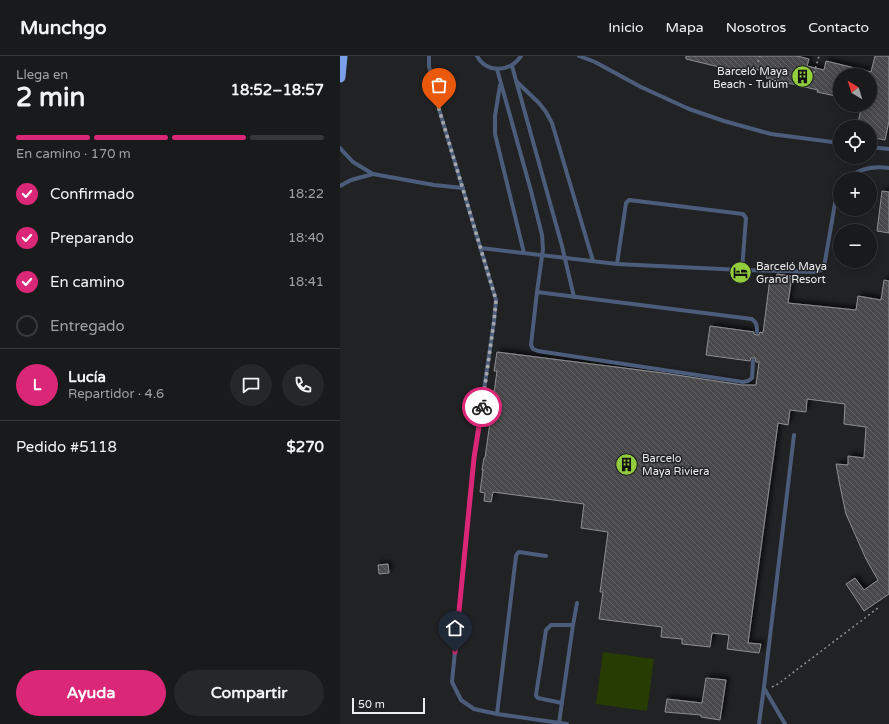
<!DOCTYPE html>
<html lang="es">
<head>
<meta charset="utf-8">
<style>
  :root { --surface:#191a1b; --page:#262728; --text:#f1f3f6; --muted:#9fa1a3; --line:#37383a; --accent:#db2777 }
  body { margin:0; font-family:"Varela Round",sans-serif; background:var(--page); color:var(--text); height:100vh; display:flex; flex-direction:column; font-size:15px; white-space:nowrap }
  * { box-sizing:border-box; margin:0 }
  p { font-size:13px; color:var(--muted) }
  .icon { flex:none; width:22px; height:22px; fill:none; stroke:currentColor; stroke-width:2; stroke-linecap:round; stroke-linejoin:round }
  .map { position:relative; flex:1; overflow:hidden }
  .panel { display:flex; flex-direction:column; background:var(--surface); width:340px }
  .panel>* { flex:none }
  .needle { width:26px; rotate:322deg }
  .fabs { position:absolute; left:493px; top:12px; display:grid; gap:8px }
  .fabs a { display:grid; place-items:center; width:44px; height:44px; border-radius:50%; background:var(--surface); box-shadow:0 2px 10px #0003,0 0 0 1px var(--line); font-size:20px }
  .scale { position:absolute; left:12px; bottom:10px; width:73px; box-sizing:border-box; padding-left:4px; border:2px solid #ecedef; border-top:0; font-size:11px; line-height:14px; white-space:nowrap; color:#ecedef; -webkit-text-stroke:3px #212224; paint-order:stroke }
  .pin { position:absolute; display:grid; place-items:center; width:34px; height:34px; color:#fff; margin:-41px -17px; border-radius:50% 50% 50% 0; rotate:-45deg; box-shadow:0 0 4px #0007 }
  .pin .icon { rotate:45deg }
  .courier { position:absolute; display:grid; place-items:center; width:40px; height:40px; margin:-20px; border:3px solid #db2777; border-radius:50%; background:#fff; color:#222; box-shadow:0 1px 5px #0007 }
  .head em { font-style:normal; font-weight:700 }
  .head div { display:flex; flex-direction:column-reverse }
  .head { display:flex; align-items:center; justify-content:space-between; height:68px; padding:0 16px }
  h1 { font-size:26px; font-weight:700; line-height:30px }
  .bar { display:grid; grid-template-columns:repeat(4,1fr); gap:6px 4px; align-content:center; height:48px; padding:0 16px }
  .bar i { height:5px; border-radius:3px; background:var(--line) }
  .bar .active { background:var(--accent) }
  .bar p { grid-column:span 4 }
  .line { display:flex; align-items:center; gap:10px; padding:0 16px; border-top:1px solid var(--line) }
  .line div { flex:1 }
  .round { display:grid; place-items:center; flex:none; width:42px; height:42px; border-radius:21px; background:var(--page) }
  ol { padding:0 16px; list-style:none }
  li { display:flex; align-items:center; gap:12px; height:44px }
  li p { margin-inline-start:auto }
  li .icon { padding:4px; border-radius:50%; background:var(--accent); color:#fff; stroke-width:4 }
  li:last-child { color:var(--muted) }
  li i { width:22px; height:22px; border:2px solid var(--line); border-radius:50% }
  .cta { display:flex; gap:8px; margin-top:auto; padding:8px 16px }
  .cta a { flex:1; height:46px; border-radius:24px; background:var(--accent); color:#fff; font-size:16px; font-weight:700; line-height:46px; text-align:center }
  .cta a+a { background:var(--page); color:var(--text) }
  header { display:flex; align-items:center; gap:24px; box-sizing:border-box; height:56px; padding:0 20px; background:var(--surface); border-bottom:1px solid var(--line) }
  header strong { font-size:19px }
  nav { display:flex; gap:22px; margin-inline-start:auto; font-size:14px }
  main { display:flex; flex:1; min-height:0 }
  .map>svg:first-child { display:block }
  .pitch { fill:#263c02 }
  .building { fill:url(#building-back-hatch); stroke:#8d8e91; filter:url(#shadow) }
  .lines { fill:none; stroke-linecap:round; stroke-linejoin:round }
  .path { stroke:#909193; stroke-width:1.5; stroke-dasharray:2 3; stroke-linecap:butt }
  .service { stroke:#4c5c7b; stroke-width:4 }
  .trunk { stroke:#7ca0e7; stroke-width:11 }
  .done { stroke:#a5a6a8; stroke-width:4; stroke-dasharray:0 7.2 }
  .route { stroke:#db2777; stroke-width:5 }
  .labels { text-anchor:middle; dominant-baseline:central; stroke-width:3; stroke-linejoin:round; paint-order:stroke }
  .poi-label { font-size:11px; fill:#ecedef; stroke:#212224; text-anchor:start }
</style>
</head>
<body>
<header>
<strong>Munchgo</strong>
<nav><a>Inicio</a><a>Mapa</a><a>Nosotros</a><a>Contacto</a></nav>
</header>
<main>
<section class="panel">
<div class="head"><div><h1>2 min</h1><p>Llega en</p></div><em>18:52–18:57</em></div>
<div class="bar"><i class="active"></i><i class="active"></i><i class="active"></i><i></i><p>En camino · 170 m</p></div>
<ol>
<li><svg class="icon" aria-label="check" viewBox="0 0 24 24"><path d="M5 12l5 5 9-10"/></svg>Confirmado<p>18:22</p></li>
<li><svg class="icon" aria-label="check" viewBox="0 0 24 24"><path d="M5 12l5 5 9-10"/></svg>Preparando<p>18:40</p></li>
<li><svg class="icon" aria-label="check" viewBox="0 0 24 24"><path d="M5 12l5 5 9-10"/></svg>En camino<p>18:41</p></li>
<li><i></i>Entregado</li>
</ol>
<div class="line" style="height:72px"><b class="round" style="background:var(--accent);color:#fff">L</b><div><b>Lucía</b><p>Repartidor · 4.6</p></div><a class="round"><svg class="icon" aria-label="chat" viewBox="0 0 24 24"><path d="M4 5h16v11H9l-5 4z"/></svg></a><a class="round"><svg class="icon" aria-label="phone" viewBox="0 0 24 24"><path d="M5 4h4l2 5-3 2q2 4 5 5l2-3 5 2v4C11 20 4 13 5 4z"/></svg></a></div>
<div class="line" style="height:52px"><div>Pedido #5118</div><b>$270</b></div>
<div class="cta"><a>Ayuda</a><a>Compartir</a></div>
</section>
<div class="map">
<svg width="549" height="668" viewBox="0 0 549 668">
  <defs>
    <pattern id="building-back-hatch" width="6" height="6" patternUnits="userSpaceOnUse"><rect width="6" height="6" fill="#494a4c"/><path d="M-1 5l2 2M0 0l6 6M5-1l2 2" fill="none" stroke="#636466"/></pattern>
    <filter id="shadow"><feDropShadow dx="3.5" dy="-3.5" stdDeviation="2" flood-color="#0009"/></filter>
  </defs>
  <rect width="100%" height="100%" fill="#212224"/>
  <polygon class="pitch" points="263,596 314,603 307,655 256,648"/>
  <g class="building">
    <polygon points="346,0 457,0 469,3 467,10 484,14 486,5 531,16 535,0 549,0 549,65 545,84 530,81 530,71 517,71 522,49 530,49 530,19 500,19 500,41 477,36 478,34 426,22 428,16 410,12 408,18 346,3"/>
    <polygon points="542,135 549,136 549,177 537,175"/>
    <polygon points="437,218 452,220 448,247 516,254 518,240 541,244 544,224 549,225 549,538 524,555 506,528 515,522 524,534 538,524 526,503 506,458 500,430 496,408 508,409 508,400 524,402 526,371 504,368 505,348 467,343 466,356 450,354 448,369 438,367 408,587 421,588 419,597 387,593 389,579 372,577 370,591 342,588 342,583 321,581 322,571 259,563 263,536 260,536 268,476 241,472 244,448 153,436 151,446 144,445 145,437 140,436 143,414 142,414 144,402 145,402 157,315 154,315 157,296 323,317 402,329 416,329 419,306 416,306 415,302 411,302 410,305 366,299 370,270 414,276 414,278 417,279 419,279 420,276 423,277 430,222 436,223"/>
    <polygon points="48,508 49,517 39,518 38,509"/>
    <polygon points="366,622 386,624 380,664 361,661 361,659 325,656 327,643 362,647"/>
  </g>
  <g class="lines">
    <g class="path">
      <polyline points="418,6 420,0"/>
      <polyline points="474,17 479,0"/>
      <polyline points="432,631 438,628 538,552"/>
    </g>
    <g class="service">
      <polyline points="89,0 89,10 99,53 156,244 154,265 134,402 112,626 121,644 134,653 157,658 227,668"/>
      <path d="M137,0C147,18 170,16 181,0"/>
      <polyline points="239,0 255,6 301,31 349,53 384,65 431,78 500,87"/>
      <polyline points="172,10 222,190 234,241"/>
      <polyline points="157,13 191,135 202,179 203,193 197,236"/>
      <polyline points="176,25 199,47 206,56 212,67 253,205"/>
      <polyline points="160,29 155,60 155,78 184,197"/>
      <polyline points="530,91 549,93"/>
      <polyline points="0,92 13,106 33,118 94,129 123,132"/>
      <path d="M508,123C519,112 534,110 549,112"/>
      <polyline points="0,130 11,124 33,118"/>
      <polyline points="141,192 277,208 402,214 476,216 481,214 484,211 497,136 500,132"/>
      <polyline points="277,208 286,147 289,144 403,158 406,162 402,214"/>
      <path d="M413,305L412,322L408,325L403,326L198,295L193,293L191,289L197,236L412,263C417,267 417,270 417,276"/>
      <polyline points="424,632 445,668"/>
      <polyline points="222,647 198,642 197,641 196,639 206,574 211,569 233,569"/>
      <polyline points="157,658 176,500 177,498 179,496 206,500"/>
      <polyline points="219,667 233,569 237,547"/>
      <polyline points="419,668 424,631 454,379"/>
    </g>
    <polyline class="trunk" points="0,21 2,0"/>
  </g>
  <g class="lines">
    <polyline class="done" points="99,53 156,244 154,265 142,351"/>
    <polyline class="route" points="115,596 134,402 142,351"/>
  </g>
  <defs>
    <symbol id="building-disc" viewBox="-11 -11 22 22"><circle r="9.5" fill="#92cd3e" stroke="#212224"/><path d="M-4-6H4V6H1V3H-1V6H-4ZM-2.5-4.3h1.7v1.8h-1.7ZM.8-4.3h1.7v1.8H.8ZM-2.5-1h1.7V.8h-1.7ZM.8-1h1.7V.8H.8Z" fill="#111"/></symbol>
    <symbol id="hotel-disc" viewBox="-11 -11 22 22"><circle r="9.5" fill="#92cd3e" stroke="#212224"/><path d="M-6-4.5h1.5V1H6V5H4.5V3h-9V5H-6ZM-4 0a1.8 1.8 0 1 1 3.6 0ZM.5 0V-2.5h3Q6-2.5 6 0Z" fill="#111"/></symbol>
  </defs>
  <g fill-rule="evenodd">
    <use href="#building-disc" x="450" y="8" width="25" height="25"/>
    <use href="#hotel-disc" x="388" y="204" width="25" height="25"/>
    <use href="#building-disc" x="274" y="396" width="25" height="25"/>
  </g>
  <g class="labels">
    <g class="poi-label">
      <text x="448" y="15" text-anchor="end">Barceló Maya<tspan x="448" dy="13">Beach - Tulúm</tspan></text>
      <text x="416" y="210">Barceló Maya<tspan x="416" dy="13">Grand Resort</tspan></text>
      <text x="302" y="402">Barcelo<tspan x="302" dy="13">Maya Riviera</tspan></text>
    </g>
  </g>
</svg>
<div class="fabs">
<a><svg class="needle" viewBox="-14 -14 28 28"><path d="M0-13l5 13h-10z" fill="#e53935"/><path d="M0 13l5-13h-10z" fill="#9fa1a3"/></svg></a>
<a><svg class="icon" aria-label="locate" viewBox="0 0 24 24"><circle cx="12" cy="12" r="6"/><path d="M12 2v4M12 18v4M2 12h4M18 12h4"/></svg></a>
<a>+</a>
<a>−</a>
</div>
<div class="scale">50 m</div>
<div class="pin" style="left:99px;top:53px;background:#ea580c"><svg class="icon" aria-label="bag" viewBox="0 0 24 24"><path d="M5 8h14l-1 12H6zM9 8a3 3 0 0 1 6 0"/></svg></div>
<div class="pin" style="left:115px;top:596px;background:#1f2937"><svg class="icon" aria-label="home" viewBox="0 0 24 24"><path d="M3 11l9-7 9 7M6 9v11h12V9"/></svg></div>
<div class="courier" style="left:142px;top:351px"><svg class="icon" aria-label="bike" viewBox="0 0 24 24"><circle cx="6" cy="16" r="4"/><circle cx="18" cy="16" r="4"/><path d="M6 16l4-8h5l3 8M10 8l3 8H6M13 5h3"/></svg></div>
</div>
</main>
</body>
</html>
